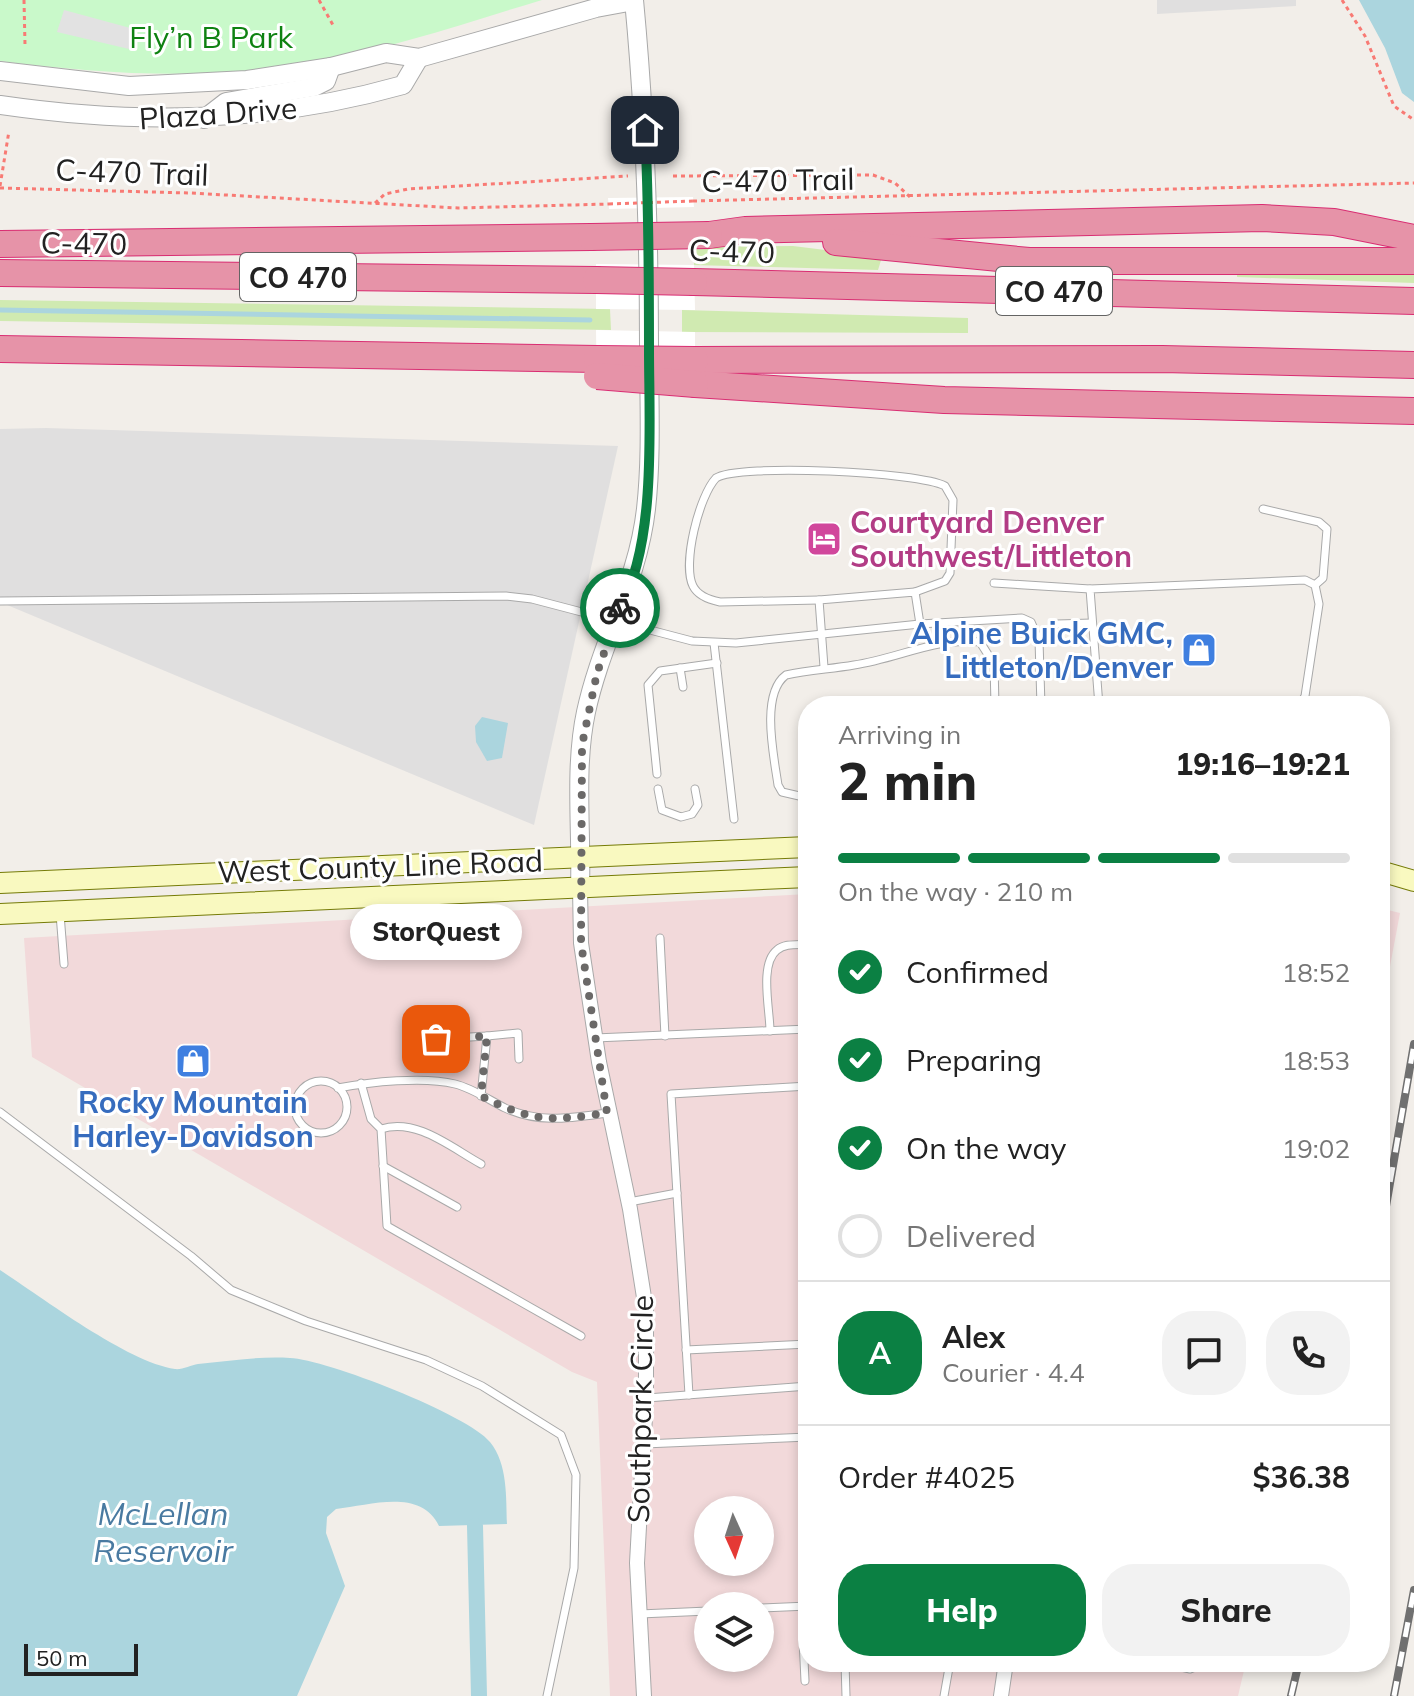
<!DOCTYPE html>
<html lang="en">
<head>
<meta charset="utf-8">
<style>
  :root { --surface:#fff; --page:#f2f2f2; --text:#222; --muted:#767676; --line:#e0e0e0; --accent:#0b8043 }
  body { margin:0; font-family:Mulish,sans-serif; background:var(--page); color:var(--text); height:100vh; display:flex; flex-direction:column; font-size:30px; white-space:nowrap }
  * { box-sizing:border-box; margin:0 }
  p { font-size:26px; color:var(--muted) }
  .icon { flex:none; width:44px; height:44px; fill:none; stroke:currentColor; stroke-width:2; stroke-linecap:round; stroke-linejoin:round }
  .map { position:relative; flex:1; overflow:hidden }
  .sheet { position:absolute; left:798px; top:696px; width:592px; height:976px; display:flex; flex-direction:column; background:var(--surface); border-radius:32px; box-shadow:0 4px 12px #0003 }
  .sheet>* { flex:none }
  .needle { width:52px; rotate:177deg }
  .tools { position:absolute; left:694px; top:1496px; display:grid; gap:16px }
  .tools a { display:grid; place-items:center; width:80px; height:80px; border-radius:50%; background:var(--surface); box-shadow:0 4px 12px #0003; font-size:40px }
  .scale { position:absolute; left:24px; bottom:20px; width:114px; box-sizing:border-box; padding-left:8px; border:4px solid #222; border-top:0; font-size:22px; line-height:28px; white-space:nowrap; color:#222; -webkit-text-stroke:6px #fff; paint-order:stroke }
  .pin { position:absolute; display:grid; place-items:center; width:68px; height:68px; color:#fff; margin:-34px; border-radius:16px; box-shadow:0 4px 12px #0006 }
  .courier { position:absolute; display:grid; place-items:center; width:80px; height:80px; margin:-40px; border:6px solid #0b8043; border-radius:50%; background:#fff; color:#222; box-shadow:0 2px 10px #0007 }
  .bubble { position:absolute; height:56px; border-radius:28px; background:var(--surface); box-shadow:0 4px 12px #0003; font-size:26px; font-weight:800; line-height:56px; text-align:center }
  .head em { font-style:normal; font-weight:800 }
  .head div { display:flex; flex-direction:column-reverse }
  .head { display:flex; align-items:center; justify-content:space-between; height:136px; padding:0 40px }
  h1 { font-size:52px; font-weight:800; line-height:60px }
  .bar { display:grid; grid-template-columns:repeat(4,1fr); gap:12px 8px; align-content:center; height:96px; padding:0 40px }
  .bar i { height:10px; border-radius:6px; background:var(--line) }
  .bar .current { background:var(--accent) }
  .bar p { grid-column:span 4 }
  .line { display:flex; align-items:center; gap:20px; padding:0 40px; border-top:2px solid var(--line) }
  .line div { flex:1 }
  .round { display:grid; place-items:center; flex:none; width:84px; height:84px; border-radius:32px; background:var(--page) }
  ol { padding:0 40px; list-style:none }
  li { display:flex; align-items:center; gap:24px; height:88px }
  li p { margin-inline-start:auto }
  li .icon { padding:8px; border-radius:50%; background:var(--accent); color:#fff; stroke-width:4 }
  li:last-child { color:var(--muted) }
  li i { width:44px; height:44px; border:4px solid var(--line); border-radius:50% }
  .action { display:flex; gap:16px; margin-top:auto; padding:16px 40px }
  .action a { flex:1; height:92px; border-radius:32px; background:var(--accent); color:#fff; font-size:32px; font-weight:800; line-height:92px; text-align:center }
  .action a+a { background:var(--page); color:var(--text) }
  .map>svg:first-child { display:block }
  .residential { fill:#e0dfdf }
  .commercial { fill:#f2d9da; fill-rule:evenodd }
  .grass { fill:#d0eab1 }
  .park { fill:#c9f9ca }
  .parking { fill:#e2e2e2 }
  .water { fill:#abd5de }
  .pier { fill:#fff }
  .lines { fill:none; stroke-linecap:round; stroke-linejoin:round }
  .stream { stroke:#abd5de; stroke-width:5 }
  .canal { stroke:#abd5de; stroke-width:16 }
  .service-casing { stroke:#a9a9a9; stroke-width:9 }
  .minor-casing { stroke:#a9a9a9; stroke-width:16 }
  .tertiary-casing { stroke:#a9a9a9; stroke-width:20 }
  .secondary-casing { stroke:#757b07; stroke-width:22 }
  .motorway-casing { stroke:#d92d72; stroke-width:28 }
  .path { stroke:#f87a74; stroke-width:3; stroke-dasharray:4 4; stroke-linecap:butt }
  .service { stroke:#fff; stroke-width:7 }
  .minor { stroke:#fff; stroke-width:14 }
  .tertiary { stroke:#fff; stroke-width:18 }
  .secondary { stroke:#f9f9c0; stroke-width:20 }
  .motorway { stroke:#e693a8; stroke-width:26 }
  .rail-casing { stroke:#707070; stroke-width:8 }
  .rail { stroke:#fff; stroke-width:5; stroke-dasharray:15; stroke-linecap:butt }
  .motorway-bridge-casing { stroke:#d92d72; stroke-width:28; stroke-linecap:butt }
  .path-bridge { stroke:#f87a74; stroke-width:3; stroke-dasharray:4 4; stroke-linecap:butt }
  .motorway-bridge { stroke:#e693a8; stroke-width:26 }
  .done { stroke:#6b6968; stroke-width:8; stroke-dasharray:0 14.4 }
  .route { stroke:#0b8043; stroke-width:10 }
  .labels { text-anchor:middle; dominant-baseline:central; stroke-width:6; stroke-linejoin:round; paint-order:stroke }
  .shield { fill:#fff; stroke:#646464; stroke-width:2 }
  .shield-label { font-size:28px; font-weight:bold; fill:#222 }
  .park-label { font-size:30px; fill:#0e8211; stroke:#fff }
  .street-label { font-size:30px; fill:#222; stroke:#fff }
  .hotel-label { font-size:30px; font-weight:bold; fill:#b23c85; stroke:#fff; text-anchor:start }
  .shop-label { font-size:30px; font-weight:bold; fill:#366cbe; stroke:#fff; text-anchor:end }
  .water-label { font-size:32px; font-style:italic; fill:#497aa1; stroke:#fff }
</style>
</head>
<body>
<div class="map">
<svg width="1414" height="1696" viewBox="0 0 1414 1696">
  <rect width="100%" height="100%" fill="#f2eee9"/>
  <g class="residential">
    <polygon points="1157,0 1296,0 1296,6 1157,14"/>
    <polygon points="46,428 618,446 534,825 0,602 0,429"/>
  </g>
  <g class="commercial">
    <path d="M808,894V1662H1246L1238,1696H610L597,1382L572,1372L32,1057L24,938ZM708,1510H760V1562H708ZM708,1606H760V1658H708Z"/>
    <polygon points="1380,908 1400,913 1380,1020"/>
  </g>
  <g class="grass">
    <polygon points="793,246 882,257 878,270 694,265 693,247"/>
    <polygon points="1237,270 1414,270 1414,283 1237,277"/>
    <polygon points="0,300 610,309 611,330 0,321"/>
    <polygon points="682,310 968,318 968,333 682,332"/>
  </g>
  <path class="park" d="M0,0H542C465,23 388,50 308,63C204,81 104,74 0,61Z"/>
  <polygon class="parking" points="64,10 134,29 129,49 57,32"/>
  <g class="water">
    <polygon points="1359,0 1414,0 1414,102 1402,93 1385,48"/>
    <polygon points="482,717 508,723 502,758 487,761 476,742 475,726"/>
    <path d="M0,1270C43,1298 127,1362 175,1369C182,1370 191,1365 198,1364C228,1361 260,1356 290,1358C325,1359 469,1415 490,1442C508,1464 506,1498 507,1524L439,1526C421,1488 371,1505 336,1509L327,1517L326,1533L345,1586L297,1696H0Z"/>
  </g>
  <g class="pier">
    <polygon points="693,197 694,207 609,209 608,198"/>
    <polygon points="596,264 694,265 695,310 596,309"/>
    <polygon points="596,330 695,332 695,398 597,390"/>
  </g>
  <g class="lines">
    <polyline class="stream" points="0,310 590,320"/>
    <polyline class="canal" points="475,1526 479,1696"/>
    <defs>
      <g id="service">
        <polyline points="1263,509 1319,522 1327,529 1323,578 1315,585"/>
        <polyline points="994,583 1090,589"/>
        <path d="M819,600L720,602C710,600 698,596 693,586C682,564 699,496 716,478C738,463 920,472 945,486L953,500L950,573L945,581L915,592"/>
        <polyline points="0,601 506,596 532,599 692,641 736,643 920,624 1022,618 1031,622 1039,640 1041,706"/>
        <polyline points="1039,640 1057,624 1092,623"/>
        <polyline points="714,643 734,819"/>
        <polyline points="824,667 819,600 915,592 920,624"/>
        <polyline points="680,668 683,687"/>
        <polyline points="1099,706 1090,589 1305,580 1315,585 1319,604 1305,696 1299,706"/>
        <polyline points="657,774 648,685 660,671 717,663"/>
        <polyline points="658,789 662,810 681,817 692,814 698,805 695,789"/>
        <path d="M808,798L782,792L778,785C774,757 760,694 786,675C809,670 831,669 854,665C897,659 936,637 980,642L994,664L995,706"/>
        <polyline points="60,914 64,964"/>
        <polyline points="660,938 665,1036"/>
        <path d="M770,1031C770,1010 759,964 777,950C785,943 798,945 808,944"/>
        <polyline points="487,1036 518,1033 519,1059"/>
        <polyline points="595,1038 808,1029"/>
        <polyline points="436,1039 487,1036 481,1096"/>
        <circle cx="321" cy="1107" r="26"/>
        <polyline points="361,1083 371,1119 381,1129 387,1226 581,1336"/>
        <path d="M338,1088C370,1082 424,1076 455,1084C472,1088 489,1100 505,1108C540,1124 570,1118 607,1113"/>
        <polyline points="0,1112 191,1256 231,1290 306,1321 426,1360 482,1386 561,1435 576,1475 574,1568 547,1696"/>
        <path d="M381,1129C417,1118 450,1147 481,1164"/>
        <polyline points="383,1166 457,1207"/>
        <polyline points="629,1202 677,1193"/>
        <polyline points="686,1350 808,1344"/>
        <polyline points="689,1395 671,1094 808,1086"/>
        <polyline points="647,1398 808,1386"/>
        <polyline points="644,1444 808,1437"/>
        <polyline points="760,1608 808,1606"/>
        <polyline points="640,1614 708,1611"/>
        <polyline points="845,1662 846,1696"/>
        <polyline points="1159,1662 1190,1669 1207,1662"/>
        <polyline points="805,1681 803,1639 808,1618"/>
        <polyline points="944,1696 950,1662"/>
      </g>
      <g id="minor">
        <polyline points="580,888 581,943 599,1062 630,1209 646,1310 646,1398 637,1563 644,1696"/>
        <polyline points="1001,1696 1006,1662"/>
      </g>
      <g id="tertiary">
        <polyline points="0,71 129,86 247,80 331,67 386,53 419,58 596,8 634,1"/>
        <path d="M0,105C137,125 269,123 403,85L419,58"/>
        <polyline points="204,119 226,102 314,87 326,81 331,67"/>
        <path d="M580,888C582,831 574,768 586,712C601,642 638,581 646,509C652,455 649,400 649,345C649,230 645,115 634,0"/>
      </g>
      <g id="secondary">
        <polyline points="1380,871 1414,881"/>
        <polyline points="0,883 808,847"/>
        <polyline points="0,914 808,877"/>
      </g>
      <g id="motorway">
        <polyline points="709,235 745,230 1262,218 1334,222 1414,238"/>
        <polyline points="836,242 1029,261 1414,261"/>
        <polyline points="0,244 591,237"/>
        <polyline points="0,273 596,280"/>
        <polyline points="694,282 1414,301"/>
        <polyline points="0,349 597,359"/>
        <polyline points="695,360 1162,359 1414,365"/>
        <polyline points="695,384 944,400 1414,411"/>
      </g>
    </defs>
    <use href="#service" class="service-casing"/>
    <use href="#minor" class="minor-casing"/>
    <use href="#tertiary" class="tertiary-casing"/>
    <use href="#secondary" class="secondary-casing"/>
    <use href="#motorway" class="motorway-casing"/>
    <g class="path">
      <polyline points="24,0 25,45"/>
      <polyline points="319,0 333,25"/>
      <polyline points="1342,0 1365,36 1394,106 1414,120"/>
      <polyline points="673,176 873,175 895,183 910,197"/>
      <polyline points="0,186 9,131"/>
      <polyline points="0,188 190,193 458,208 609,204"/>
      <polyline points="693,201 1414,183"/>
      <polyline points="375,203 385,194 408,189 628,176"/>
    </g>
    <use href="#service" class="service"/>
    <use href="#minor" class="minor"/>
    <use href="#tertiary" class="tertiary"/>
    <use href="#secondary" class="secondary"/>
    <use href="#motorway" class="motorway"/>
    <defs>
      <g id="rail">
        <polyline points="1380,1241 1414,1044"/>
        <polyline points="1291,1696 1299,1662"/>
        <polyline points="1394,1696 1414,1590"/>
      </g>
    </defs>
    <use href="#rail" class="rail-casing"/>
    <use href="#rail" class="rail"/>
    <defs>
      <g id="motorway-bridge">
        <polyline points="591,237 709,235"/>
        <polyline points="596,280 694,282"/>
        <polyline points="597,359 695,360"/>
        <polyline points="597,376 695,384"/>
      </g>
    </defs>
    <use href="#motorway-bridge" class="motorway-bridge-casing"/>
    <polyline class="path-bridge" points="609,204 693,201"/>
    <use href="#motorway-bridge" class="motorway-bridge"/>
  </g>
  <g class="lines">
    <path class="done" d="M436,1039L487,1036L481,1096C535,1123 549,1121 607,1113L581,943L582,745L597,673L620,608"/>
    <path class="route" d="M620,608C657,542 649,424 649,350C649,277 649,203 645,130"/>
  </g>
  <defs>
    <symbol id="hotel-square" viewBox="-11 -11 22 22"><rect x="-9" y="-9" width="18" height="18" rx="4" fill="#d1479c" stroke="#fff"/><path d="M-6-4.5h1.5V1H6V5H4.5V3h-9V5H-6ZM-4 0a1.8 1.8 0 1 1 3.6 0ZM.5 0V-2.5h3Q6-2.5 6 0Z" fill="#fff"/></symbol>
    <symbol id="shop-square" viewBox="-11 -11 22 22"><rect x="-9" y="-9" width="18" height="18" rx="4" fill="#3f7fe0" stroke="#fff"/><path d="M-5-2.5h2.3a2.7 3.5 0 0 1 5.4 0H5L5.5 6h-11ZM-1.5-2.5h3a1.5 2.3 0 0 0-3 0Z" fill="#fff"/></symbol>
  </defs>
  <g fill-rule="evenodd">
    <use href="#hotel-square" x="804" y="519" width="40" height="40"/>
    <use href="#shop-square" x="1179" y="630" width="40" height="40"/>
    <use href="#shop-square" x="173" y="1041" width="40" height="40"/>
  </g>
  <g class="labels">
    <g class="shield">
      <rect x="240" y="253" width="116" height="48" rx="6"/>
      <rect x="996" y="267" width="116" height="48" rx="6"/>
    </g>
    <g class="shield-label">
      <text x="298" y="277">CO 470</text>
      <text x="1054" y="291">CO 470</text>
    </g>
    <g class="park-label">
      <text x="211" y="37">Fly’n B Park</text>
    </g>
    <g class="street-label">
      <text transform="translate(218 113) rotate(-4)">Plaza Drive</text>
      <text transform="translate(132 172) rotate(2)">C-470 Trail</text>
      <text transform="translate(778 180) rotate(-1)">C-470 Trail</text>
      <text transform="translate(84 243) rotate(1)">C-470</text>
      <text transform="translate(732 251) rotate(2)">C-470</text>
      <text transform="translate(380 866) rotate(-2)">West County Line Road</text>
      <text transform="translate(640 1409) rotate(-89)">Southpark Circle</text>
    </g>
    <g class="hotel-label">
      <text x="850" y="522">Courtyard Denver<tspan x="850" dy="34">Southwest/Littleton</tspan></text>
    </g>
    <g class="shop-label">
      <text x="1173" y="633">Alpine Buick GMC,<tspan x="1173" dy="34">Littleton/Denver</tspan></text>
      <text x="193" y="1102" text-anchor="middle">Rocky Mountain<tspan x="193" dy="34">Harley-Davidson</tspan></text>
    </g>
    <g class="water-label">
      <text x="163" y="1513">McLellan<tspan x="163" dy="37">Reservoir</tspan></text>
    </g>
  </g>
</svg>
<div class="tools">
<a><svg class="needle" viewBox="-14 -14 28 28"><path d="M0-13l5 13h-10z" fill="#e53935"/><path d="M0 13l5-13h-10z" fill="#767676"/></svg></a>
<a><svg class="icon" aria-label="layers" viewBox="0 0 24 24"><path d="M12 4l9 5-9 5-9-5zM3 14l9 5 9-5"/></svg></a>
</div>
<div class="scale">50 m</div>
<div class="pin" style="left:436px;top:1039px;background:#ea580c"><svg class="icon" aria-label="bag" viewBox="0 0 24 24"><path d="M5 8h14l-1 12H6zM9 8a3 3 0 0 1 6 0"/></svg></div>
<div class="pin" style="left:645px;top:130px;background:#1f2937"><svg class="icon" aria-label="home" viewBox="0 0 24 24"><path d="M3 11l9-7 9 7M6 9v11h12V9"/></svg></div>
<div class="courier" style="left:620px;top:608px"><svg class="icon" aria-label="bike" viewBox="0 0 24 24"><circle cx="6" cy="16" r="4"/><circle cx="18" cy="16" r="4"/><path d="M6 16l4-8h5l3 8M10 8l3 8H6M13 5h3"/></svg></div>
<div class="bubble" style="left:350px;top:904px;width:172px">StorQuest</div>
<section class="sheet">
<div class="head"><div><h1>2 min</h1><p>Arriving in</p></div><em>19:16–19:21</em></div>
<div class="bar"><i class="current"></i><i class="current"></i><i class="current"></i><i></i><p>On the way · 210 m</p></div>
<ol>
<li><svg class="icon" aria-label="check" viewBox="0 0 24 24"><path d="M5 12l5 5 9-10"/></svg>Confirmed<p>18:52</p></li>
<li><svg class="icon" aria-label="check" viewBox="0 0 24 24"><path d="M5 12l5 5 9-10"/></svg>Preparing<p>18:53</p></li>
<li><svg class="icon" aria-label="check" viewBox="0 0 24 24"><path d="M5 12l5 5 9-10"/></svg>On the way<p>19:02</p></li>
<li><i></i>Delivered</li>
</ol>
<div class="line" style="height:144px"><b class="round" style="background:var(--accent);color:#fff">A</b><div><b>Alex</b><p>Courier · 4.4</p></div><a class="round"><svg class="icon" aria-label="chat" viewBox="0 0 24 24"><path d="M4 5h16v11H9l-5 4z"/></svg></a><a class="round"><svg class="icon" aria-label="phone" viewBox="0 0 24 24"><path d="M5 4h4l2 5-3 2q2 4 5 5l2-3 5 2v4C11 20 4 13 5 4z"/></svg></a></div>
<div class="line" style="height:104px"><div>Order #4025</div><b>$36.38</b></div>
<div class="action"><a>Help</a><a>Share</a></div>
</section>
</div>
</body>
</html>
